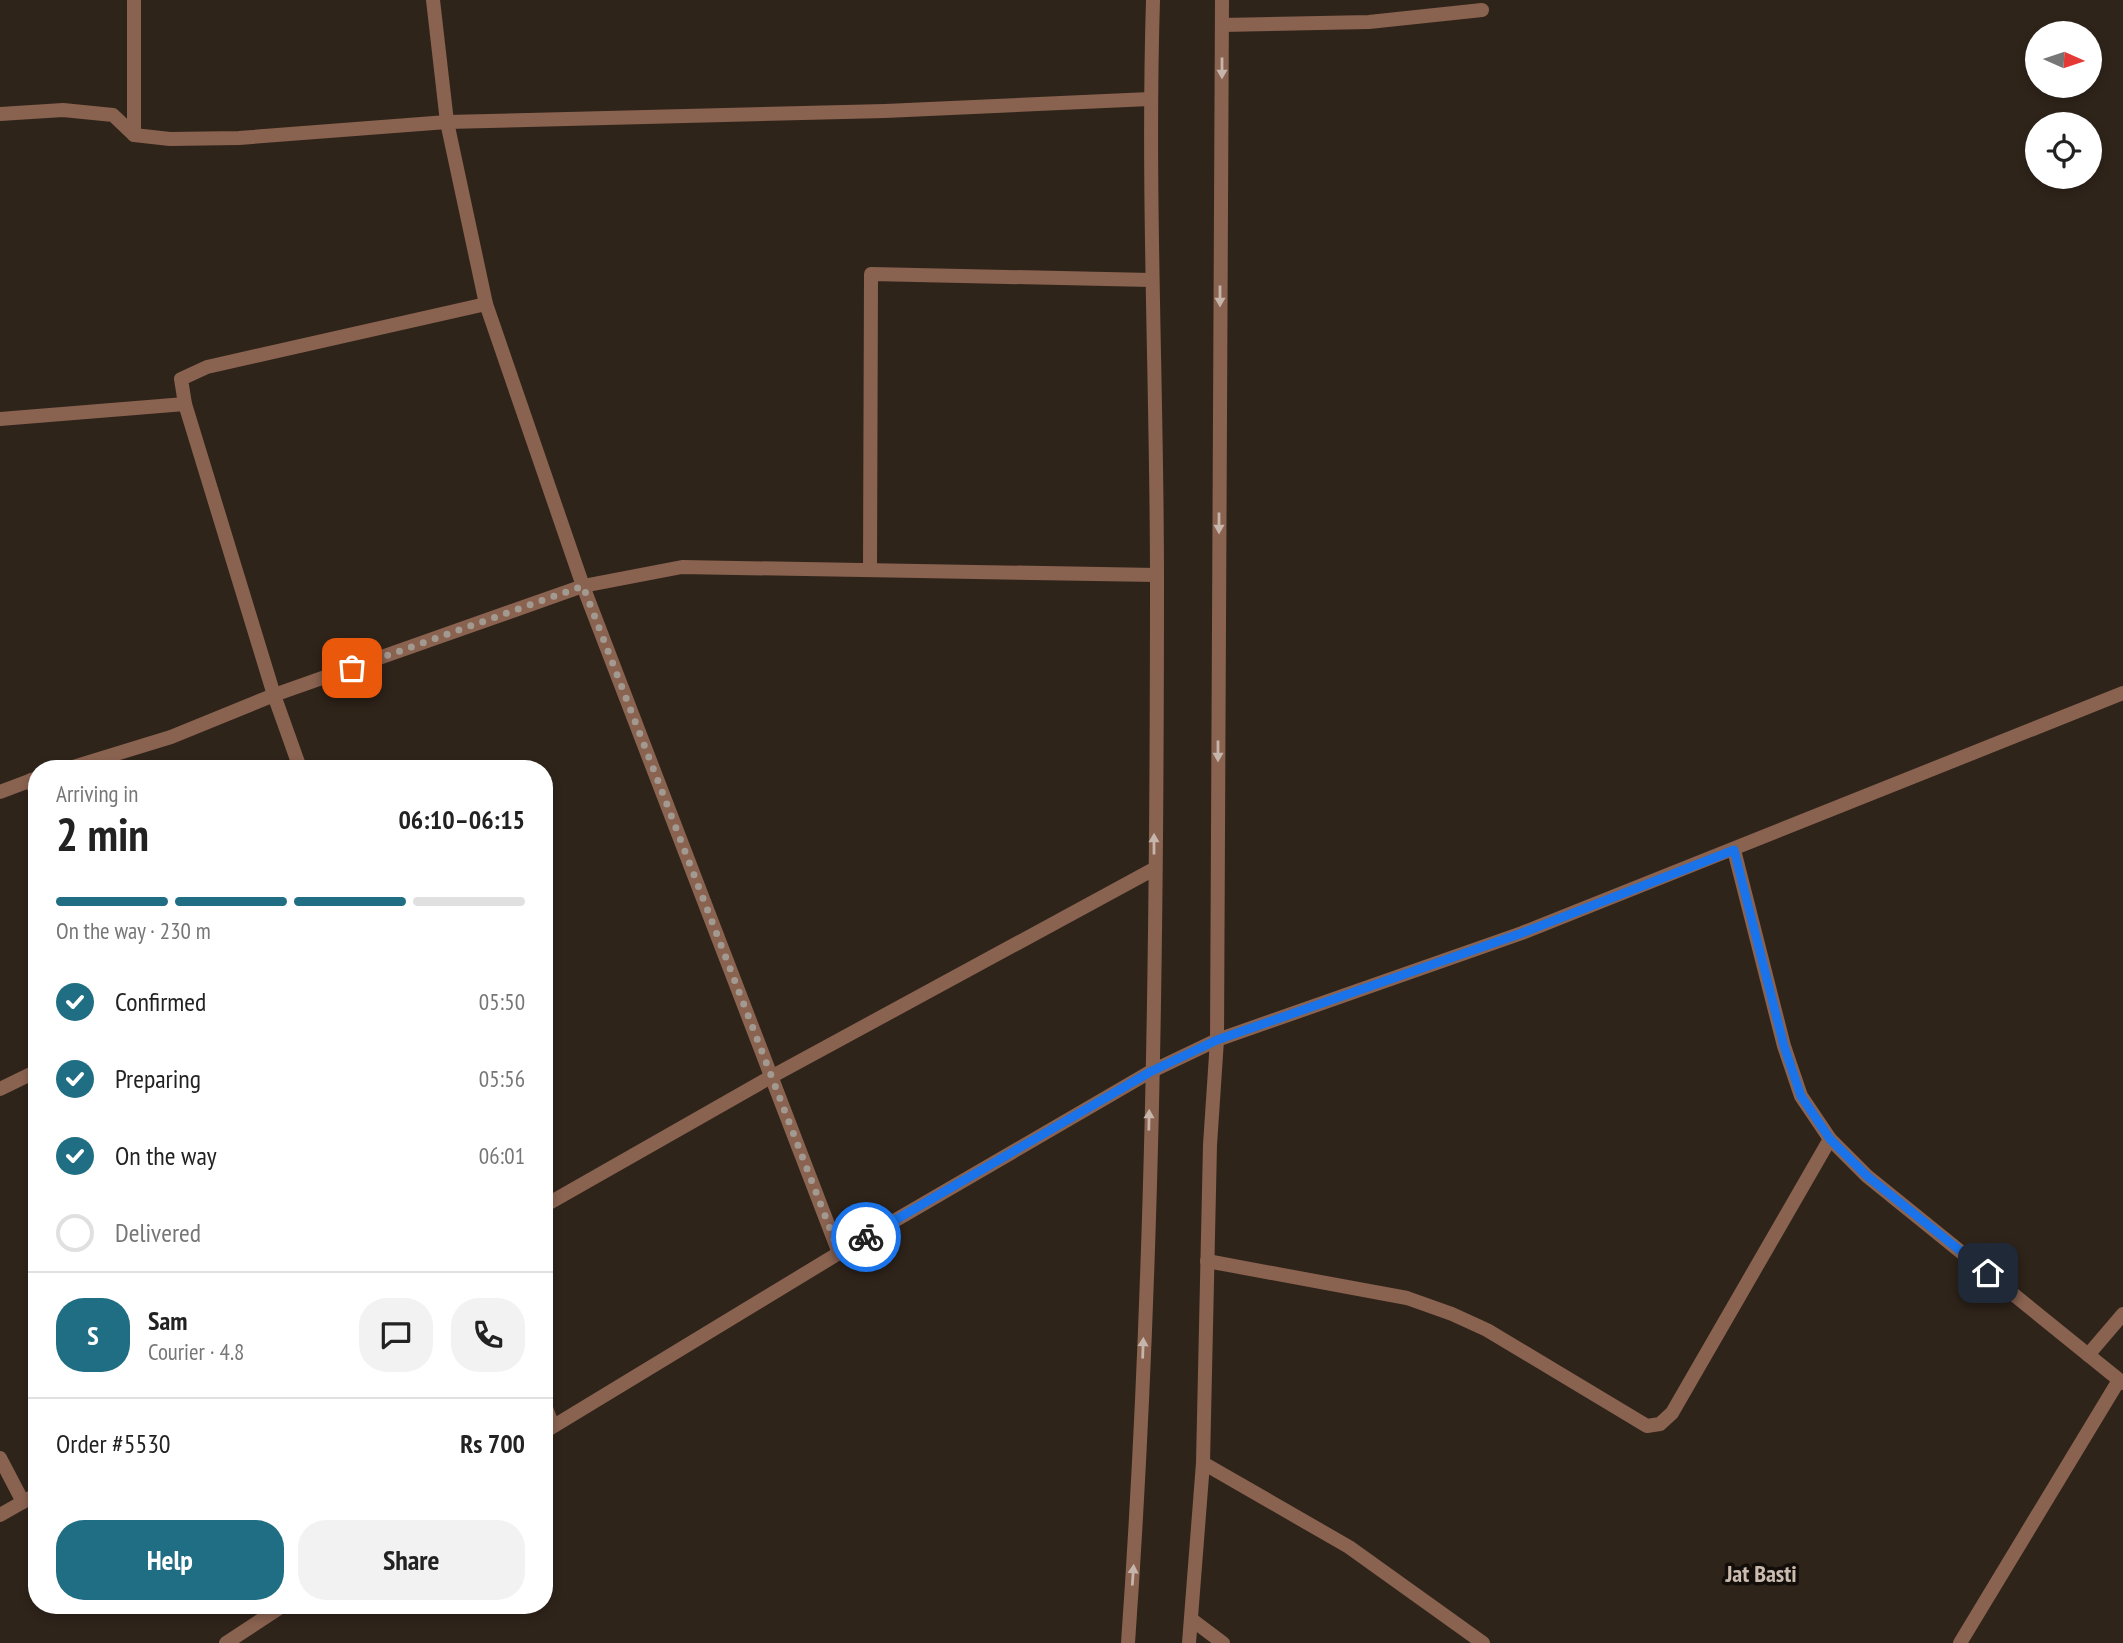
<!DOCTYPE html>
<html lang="en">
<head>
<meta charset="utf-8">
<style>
  :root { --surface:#fff; --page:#f2f2f2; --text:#222; --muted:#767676; --line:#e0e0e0; --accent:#1f6e84 }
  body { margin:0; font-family:"PT Sans Narrow",sans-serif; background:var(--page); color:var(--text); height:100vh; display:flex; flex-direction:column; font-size:26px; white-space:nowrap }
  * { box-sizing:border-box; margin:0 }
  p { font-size:23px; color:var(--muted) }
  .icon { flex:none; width:38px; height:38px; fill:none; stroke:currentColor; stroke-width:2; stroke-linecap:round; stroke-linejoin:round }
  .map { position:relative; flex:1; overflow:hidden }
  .side { position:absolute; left:28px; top:760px; width:525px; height:854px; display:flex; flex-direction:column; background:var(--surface); border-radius:28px; box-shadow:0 4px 10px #0003 }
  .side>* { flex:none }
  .needle { width:46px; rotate:93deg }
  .fabs { position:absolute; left:2025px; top:21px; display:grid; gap:14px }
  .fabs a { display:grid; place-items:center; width:77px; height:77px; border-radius:50%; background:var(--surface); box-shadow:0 4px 10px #0003; font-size:35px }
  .pin { position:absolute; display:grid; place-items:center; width:60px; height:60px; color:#fff; margin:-30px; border-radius:14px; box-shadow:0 4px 10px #0006 }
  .courier { position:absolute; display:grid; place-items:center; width:70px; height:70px; margin:-35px; border:5px solid #1a73e8; border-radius:50%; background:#fff; color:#222; box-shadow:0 2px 9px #0007 }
  .headline em { font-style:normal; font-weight:700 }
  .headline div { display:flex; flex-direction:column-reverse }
  .headline { display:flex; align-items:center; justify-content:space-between; height:119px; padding:0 28px }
  h1 { font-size:46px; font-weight:700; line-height:52px }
  .bar { display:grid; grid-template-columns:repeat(4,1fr); gap:10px 7px; align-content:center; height:84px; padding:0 28px }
  .bar i { height:9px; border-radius:5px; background:var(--line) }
  .bar .active { background:var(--accent) }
  .bar p { grid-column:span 4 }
  .line { display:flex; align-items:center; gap:18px; padding:0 28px; border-top:2px solid var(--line) }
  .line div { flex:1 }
  .round { display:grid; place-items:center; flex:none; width:74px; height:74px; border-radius:28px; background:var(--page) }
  ol { padding:0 28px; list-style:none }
  li { display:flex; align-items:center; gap:21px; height:77px }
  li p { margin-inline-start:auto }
  li .icon { padding:7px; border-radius:50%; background:var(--accent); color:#fff; stroke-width:4 }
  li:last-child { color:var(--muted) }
  li i { width:38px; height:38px; border:4px solid var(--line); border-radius:50% }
  .primary-button { display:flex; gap:14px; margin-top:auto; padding:14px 28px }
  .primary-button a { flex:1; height:80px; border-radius:28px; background:var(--accent); color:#fff; font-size:28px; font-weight:700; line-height:80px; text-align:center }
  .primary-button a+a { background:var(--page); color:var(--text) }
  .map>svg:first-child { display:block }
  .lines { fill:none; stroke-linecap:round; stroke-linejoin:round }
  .service { stroke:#8a6250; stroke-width:14 }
  .minor { stroke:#8a6250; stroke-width:14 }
  .tertiary { stroke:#8a6250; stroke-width:14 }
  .oneway { fill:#c6b5aa }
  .done { stroke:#a29991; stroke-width:7; stroke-dasharray:0 12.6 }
  .route { stroke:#1a73e8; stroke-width:9 }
  .labels { text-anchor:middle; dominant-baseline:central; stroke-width:7; stroke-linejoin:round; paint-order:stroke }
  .district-label { font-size:24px; font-weight:bold; fill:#cbbcaf; stroke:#130e0a }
</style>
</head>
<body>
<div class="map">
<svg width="2123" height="1643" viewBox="0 0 2123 1643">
  <rect width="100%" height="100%" fill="#2f241a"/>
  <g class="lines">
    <polyline class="service" points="1222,25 1369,22 1482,10"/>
    <g class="minor">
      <polyline points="134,0 134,135"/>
      <polyline points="433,0 447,122 486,304 583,586 839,1253"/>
      <polyline points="0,114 63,110 113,115 134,135 170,139 239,138 447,122 885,111 1150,99"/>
      <polyline points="0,419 185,404"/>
      <polyline points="870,570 871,274 1151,280"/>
      <polyline points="70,768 171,737 274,695 583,586 682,567 1157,575"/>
      <polyline points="300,768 274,695 185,404 181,379 207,367 486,304"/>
      <polyline points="31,780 37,795"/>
      <polyline points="0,792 37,778"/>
      <polyline points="1734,850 1784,1046 1801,1096 1830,1139 1867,1176 2123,1383"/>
      <polyline points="0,1089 37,1071"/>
      <polyline points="544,1206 769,1078 1154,869"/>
      <polyline points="1207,1261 1407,1298 1452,1314 1487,1330 1647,1426 1660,1424 1672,1413 1830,1139"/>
      <polyline points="2088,1355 2123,1314"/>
      <polyline points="544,1403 553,1426"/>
      <polyline points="544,1432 839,1253 1150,1072 1217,1040"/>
      <polyline points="0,1458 23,1502"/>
      <polyline points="1203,1463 1349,1547 1483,1643"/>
      <polyline points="0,1515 37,1494"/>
      <polyline points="1191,1619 1223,1643"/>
      <polyline points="226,1643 284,1605"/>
      <polyline points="1960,1643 2119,1380"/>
    </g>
    <g class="tertiary">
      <polyline points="1217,1040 1522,933 2123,693"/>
      <path d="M1128,1643C1153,1289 1157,933 1157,578C1157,385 1147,193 1153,0"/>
      <polyline points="1189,1643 1203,1463 1210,1145 1217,1040 1222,0"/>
    </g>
  </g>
  <defs><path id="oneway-solid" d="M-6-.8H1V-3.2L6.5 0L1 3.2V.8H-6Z" transform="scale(1.75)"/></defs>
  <g class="oneway">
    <use href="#oneway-solid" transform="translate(1222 68) rotate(90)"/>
    <use href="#oneway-solid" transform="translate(1220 296) rotate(90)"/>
    <use href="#oneway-solid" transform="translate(1219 523) rotate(90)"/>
    <use href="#oneway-solid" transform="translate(1218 751) rotate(90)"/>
    <use href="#oneway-solid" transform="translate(1154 844) rotate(-90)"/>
    <use href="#oneway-solid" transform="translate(1149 1120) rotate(-89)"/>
    <use href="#oneway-solid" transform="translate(1143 1348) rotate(-88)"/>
    <use href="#oneway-solid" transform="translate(1133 1575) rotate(-86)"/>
  </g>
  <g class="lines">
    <polyline class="done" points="352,668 583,586 839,1252 866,1237"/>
    <polyline class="route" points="866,1237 1150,1072 1217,1040 1522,933 1734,850 1784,1046 1801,1096 1830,1139 1867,1176 1988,1273"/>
  </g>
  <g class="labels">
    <g class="district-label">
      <text x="1761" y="1573">Jat Basti</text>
    </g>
  </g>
</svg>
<div class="fabs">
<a><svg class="needle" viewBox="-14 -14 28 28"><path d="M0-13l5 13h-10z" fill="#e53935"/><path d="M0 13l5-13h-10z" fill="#767676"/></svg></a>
<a><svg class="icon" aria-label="locate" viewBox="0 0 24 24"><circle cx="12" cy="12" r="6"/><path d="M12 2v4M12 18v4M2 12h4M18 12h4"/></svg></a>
</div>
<div class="pin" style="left:352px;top:668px;background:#ea580c"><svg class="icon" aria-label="bag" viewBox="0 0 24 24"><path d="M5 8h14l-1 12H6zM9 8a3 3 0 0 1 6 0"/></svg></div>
<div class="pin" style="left:1988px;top:1273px;background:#1f2937"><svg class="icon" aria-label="home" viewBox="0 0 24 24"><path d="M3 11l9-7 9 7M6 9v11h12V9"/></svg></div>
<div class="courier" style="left:866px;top:1237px"><svg class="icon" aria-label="bike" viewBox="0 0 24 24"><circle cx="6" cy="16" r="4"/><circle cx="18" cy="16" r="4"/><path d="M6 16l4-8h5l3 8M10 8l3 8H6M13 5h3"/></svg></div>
<section class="side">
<div class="headline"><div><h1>2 min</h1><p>Arriving in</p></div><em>06:10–06:15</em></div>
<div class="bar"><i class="active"></i><i class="active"></i><i class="active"></i><i></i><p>On the way · 230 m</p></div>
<ol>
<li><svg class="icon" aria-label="check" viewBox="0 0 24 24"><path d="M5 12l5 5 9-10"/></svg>Confirmed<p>05:50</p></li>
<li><svg class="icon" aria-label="check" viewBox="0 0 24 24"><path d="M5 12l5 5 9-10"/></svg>Preparing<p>05:56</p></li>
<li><svg class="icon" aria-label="check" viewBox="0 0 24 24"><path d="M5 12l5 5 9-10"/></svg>On the way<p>06:01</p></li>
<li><i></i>Delivered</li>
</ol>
<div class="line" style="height:126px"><b class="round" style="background:var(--accent);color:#fff">S</b><div><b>Sam</b><p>Courier · 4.8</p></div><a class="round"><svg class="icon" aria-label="chat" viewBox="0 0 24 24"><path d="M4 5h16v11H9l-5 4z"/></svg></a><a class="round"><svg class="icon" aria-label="phone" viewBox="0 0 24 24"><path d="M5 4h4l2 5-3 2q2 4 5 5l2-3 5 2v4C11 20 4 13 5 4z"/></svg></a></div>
<div class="line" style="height:91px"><div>Order #5530</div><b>Rs 700</b></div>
<div class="primary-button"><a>Help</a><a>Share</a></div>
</section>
</div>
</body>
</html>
